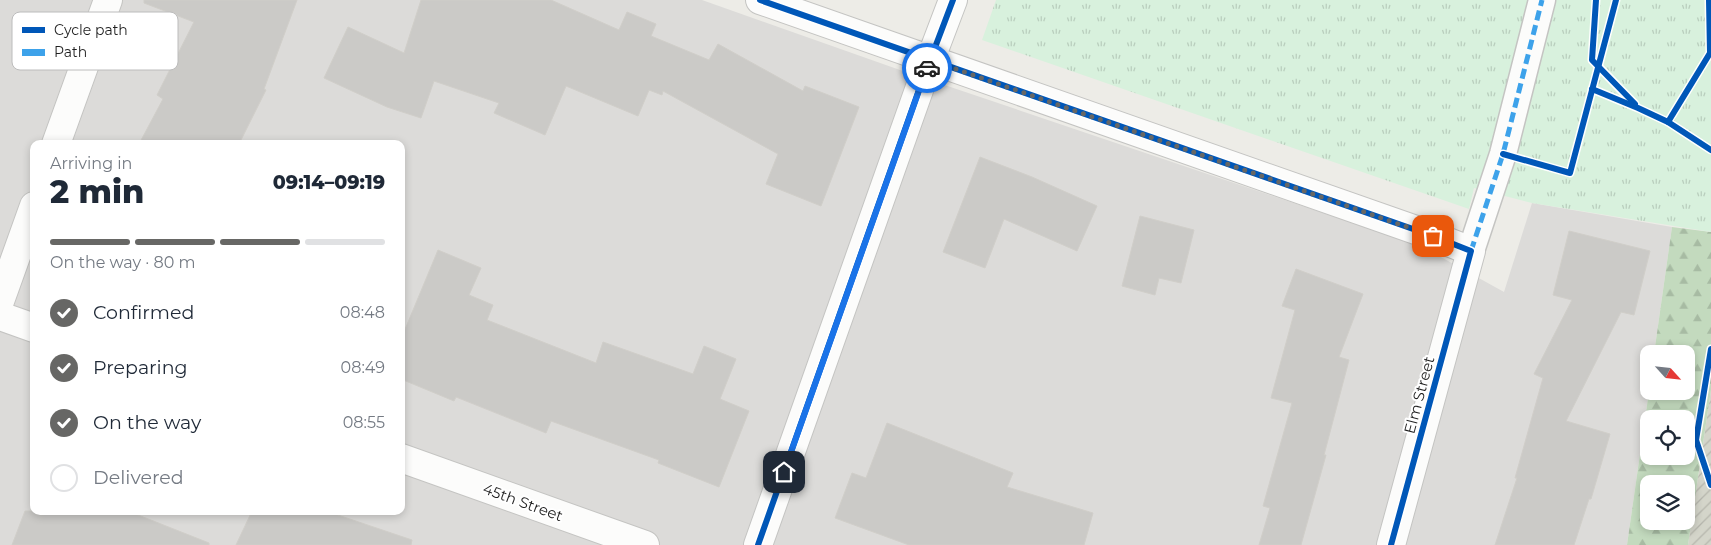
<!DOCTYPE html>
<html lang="en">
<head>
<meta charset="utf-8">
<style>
  :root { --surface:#fff; --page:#f2f2f3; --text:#1f2937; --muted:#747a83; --line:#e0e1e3; --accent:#676765 }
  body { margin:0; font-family:Montserrat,sans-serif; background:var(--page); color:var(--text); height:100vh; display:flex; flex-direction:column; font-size:19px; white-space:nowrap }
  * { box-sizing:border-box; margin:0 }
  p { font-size:16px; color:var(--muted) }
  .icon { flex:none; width:28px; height:28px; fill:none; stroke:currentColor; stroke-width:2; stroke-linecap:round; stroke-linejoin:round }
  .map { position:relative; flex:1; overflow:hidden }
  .side { position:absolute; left:30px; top:140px; width:375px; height:375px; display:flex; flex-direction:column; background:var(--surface); border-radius:10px; box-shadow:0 2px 8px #0003 }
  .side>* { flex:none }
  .needle { width:32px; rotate:117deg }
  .fabs { position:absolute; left:1640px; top:345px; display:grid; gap:10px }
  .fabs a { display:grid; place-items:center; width:55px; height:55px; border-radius:10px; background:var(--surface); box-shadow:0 2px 8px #0003; font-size:25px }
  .pin { position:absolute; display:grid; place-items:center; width:42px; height:42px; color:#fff; margin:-21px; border-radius:10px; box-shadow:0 2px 8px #0006 }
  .courier { position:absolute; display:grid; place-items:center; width:50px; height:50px; margin:-25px; border:4px solid #1a73e8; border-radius:50%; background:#fff; color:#222; box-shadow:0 1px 6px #0007 }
  .headline em { font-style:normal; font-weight:800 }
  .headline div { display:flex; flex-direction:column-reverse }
  .headline { display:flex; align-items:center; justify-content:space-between; height:85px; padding:0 20px }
  h1 { font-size:32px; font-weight:800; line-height:38px }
  .bar { display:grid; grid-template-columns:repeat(4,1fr); gap:8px 5px; align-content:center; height:60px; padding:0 20px }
  .bar i { height:6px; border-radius:4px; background:var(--line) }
  .bar .active { background:var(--accent) }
  .bar p { grid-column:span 4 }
  ol { padding:0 20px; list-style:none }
  li { display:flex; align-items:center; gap:15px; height:55px }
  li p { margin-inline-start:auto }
  li .icon { padding:5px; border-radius:50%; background:var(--accent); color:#fff; stroke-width:4 }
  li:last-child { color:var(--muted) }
  li i { width:28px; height:28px; border:2px solid var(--line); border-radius:50% }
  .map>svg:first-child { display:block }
  .residential { fill:#dcdbd9; fill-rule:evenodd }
  .construction { fill:url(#construction-furrows) }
  .forest { fill:url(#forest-firs); fill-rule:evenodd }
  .park { fill:url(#park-tufts) }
  .building { fill:#cbcac7; stroke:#d0cec9 }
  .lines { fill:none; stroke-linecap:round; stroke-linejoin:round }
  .pedestrian-casing { stroke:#c4c4c2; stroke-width:29 }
  .minor-casing { stroke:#c4c4c2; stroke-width:30 }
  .pedestrian { stroke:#fcfcfb; stroke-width:26 }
  .minor { stroke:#fcfcfb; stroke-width:28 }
  .quiet { stroke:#3da2ea; stroke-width:5; stroke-dasharray:10 5; stroke-linecap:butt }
  .cycleway-casing { stroke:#fff; stroke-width:9 }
  .cycleway { stroke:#0057b8; stroke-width:6 }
  .done { stroke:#676765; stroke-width:5; stroke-dasharray:0 9 }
  .route { stroke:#1a73e8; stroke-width:6 }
  .labels { text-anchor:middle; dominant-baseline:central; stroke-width:4; stroke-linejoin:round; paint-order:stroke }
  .street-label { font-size:15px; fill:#1f1f1f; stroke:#fff }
  .key { fill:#fff; stroke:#bcbcbc; stroke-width:1 }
  .key-label { font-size:14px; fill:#1f1f1f }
</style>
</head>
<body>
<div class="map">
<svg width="1711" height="545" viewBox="0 0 1711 545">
  <defs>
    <pattern id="construction-furrows" width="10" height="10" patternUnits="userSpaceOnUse" patternTransform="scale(1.25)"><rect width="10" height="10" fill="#d4d5ca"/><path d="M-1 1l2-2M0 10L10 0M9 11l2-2" fill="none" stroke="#b6b6ad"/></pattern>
    <pattern id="forest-firs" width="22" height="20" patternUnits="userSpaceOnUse" patternTransform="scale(1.25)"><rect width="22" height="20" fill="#c3dabe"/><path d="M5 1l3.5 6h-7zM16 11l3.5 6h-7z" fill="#a7bba3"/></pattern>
    <pattern id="park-tufts" width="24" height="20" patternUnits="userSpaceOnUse" patternTransform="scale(1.25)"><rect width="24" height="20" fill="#d8f1dd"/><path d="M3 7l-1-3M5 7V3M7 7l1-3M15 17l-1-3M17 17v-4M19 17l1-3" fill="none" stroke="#b9cebd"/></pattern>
  </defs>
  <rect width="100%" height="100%" fill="#edece7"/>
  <path class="residential" d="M0,0H702L900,70L1421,246L1504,292L1532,203L1672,227L1654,354H1649V391L1627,545H0ZM34,144H401V511H34Z"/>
  <polygon class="construction" points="1711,390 1711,545 1688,545"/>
  <path class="forest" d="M1672,227L1711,232V390L1688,545H1627L1649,391H1686V354H1654ZM1649,419H1686V456H1649ZM1649,484H1686V521H1649Z"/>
  <polygon class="park" points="996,0 1711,0 1711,232 1532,203 1474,188 1469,209 982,40"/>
  <g class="building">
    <polygon points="144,0 297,0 264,89 266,90 239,144 139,144 163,99 157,95 194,22 144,3"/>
    <polygon points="421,0 551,0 619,30 627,12 656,24 651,36 709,60 718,44 803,91 805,86 859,107 821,206 766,184 778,154 663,91 662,95 649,90 638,116 566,86 545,135 494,113 499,103 434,81 421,118 387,107 324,78 348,27 404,53"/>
    <polygon points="980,157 1032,177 1097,206 1077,251 1004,219 985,268 943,252"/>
    <polygon points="1140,216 1194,230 1181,283 1159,278 1155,295 1122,286"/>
    <polygon points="1569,231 1650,251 1634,315 1621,312 1566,421 1610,434 1591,499 1589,499 1574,545 1495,545 1517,478 1515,478 1543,378 1534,374 1572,300 1553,295"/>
    <polygon points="438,250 481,268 469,295 493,305 487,320 596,363 603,342 693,374 704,346 736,359 720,399 749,411 719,487 658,463 659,460 551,421 546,433 456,397 454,401 401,379 401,339"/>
    <polygon points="1296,269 1363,294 1339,357 1349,360 1324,455 1326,455 1301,545 1259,545 1270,508 1263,506 1292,403 1271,398 1295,310 1282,306"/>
    <polygon points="887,423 1013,473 1007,487 1093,513 1084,545 909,545 835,518 852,473 866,478"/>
    <polygon points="25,511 128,511 209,543 209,545 12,545"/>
    <polygon points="252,511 326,511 412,540 411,545 236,545"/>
  </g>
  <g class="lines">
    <defs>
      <polyline id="pedestrian" points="1471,251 1503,154 1542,0"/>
      <g id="minor">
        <polyline points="760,0 1433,236 1471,251 1391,545"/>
        <polyline points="56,144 108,0"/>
        <polyline points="0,301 34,206"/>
        <polyline points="0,316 34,328"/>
        <polyline points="401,458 645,545"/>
        <polyline points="758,545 920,87 953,0"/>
      </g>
    </defs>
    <use href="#pedestrian" class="pedestrian-casing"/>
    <use href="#minor" class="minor-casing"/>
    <use href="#pedestrian" class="pedestrian"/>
    <use href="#minor" class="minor"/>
    <polyline class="quiet" points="1471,251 1503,154 1542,0"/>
    <defs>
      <g id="cycleway">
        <polyline points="760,0 1433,236 1471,251 1391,545"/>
        <polyline points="1596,0 1592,60 1635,104"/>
        <polyline points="1592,89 1638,108 1668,122 1711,150"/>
        <polyline points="1668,122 1710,53 1709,0"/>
        <polyline points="1503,154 1570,173 1616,0"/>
        <polyline points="1711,349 1696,440 1711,485"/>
        <polyline points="758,545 920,87 953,0"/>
      </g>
    </defs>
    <use href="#cycleway" class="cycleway-casing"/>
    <use href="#cycleway" class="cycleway"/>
  </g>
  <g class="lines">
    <polyline class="done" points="927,68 930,60 1433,236"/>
    <polyline class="route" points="784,472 927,68"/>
  </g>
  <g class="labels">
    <g class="street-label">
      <text transform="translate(1419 395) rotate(-75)">Elm Street</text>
      <text transform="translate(523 502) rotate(20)">45th Street</text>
    </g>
  </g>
  <rect x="12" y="12" width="166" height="58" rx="8" class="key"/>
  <rect x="22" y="27" width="23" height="6" fill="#0057b8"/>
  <rect x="22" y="49" width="23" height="7" fill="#3da2ea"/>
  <g class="key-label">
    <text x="54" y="35">Cycle path</text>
    <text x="54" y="57">Path</text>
  </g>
</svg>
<div class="fabs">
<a><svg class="needle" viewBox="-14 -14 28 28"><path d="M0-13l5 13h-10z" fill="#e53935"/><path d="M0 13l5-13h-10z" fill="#747a83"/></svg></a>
<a><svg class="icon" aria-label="locate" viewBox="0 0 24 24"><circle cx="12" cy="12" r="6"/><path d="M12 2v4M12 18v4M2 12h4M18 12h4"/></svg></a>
<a><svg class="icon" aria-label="layers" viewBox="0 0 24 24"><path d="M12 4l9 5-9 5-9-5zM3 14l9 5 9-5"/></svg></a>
</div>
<div class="pin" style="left:1433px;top:236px;background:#ea580c"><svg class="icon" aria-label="bag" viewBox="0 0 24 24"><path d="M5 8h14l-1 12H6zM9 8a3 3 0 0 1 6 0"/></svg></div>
<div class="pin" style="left:784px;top:472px;background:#1f2937"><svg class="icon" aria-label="home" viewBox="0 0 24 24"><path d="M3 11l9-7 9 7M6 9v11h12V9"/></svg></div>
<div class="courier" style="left:927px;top:68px"><svg class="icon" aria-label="car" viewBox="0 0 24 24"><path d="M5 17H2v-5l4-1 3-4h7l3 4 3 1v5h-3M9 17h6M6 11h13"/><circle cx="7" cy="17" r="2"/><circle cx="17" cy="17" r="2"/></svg></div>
<section class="side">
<div class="headline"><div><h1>2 min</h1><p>Arriving in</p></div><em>09:14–09:19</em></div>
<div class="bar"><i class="active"></i><i class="active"></i><i class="active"></i><i></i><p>On the way · 80 m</p></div>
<ol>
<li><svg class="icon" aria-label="check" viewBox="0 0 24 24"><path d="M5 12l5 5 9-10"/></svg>Confirmed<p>08:48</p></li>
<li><svg class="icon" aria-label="check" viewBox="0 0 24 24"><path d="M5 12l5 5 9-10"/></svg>Preparing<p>08:49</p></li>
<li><svg class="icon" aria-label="check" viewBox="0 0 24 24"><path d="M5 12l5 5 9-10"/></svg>On the way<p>08:55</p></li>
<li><i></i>Delivered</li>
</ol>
</section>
</div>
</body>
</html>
